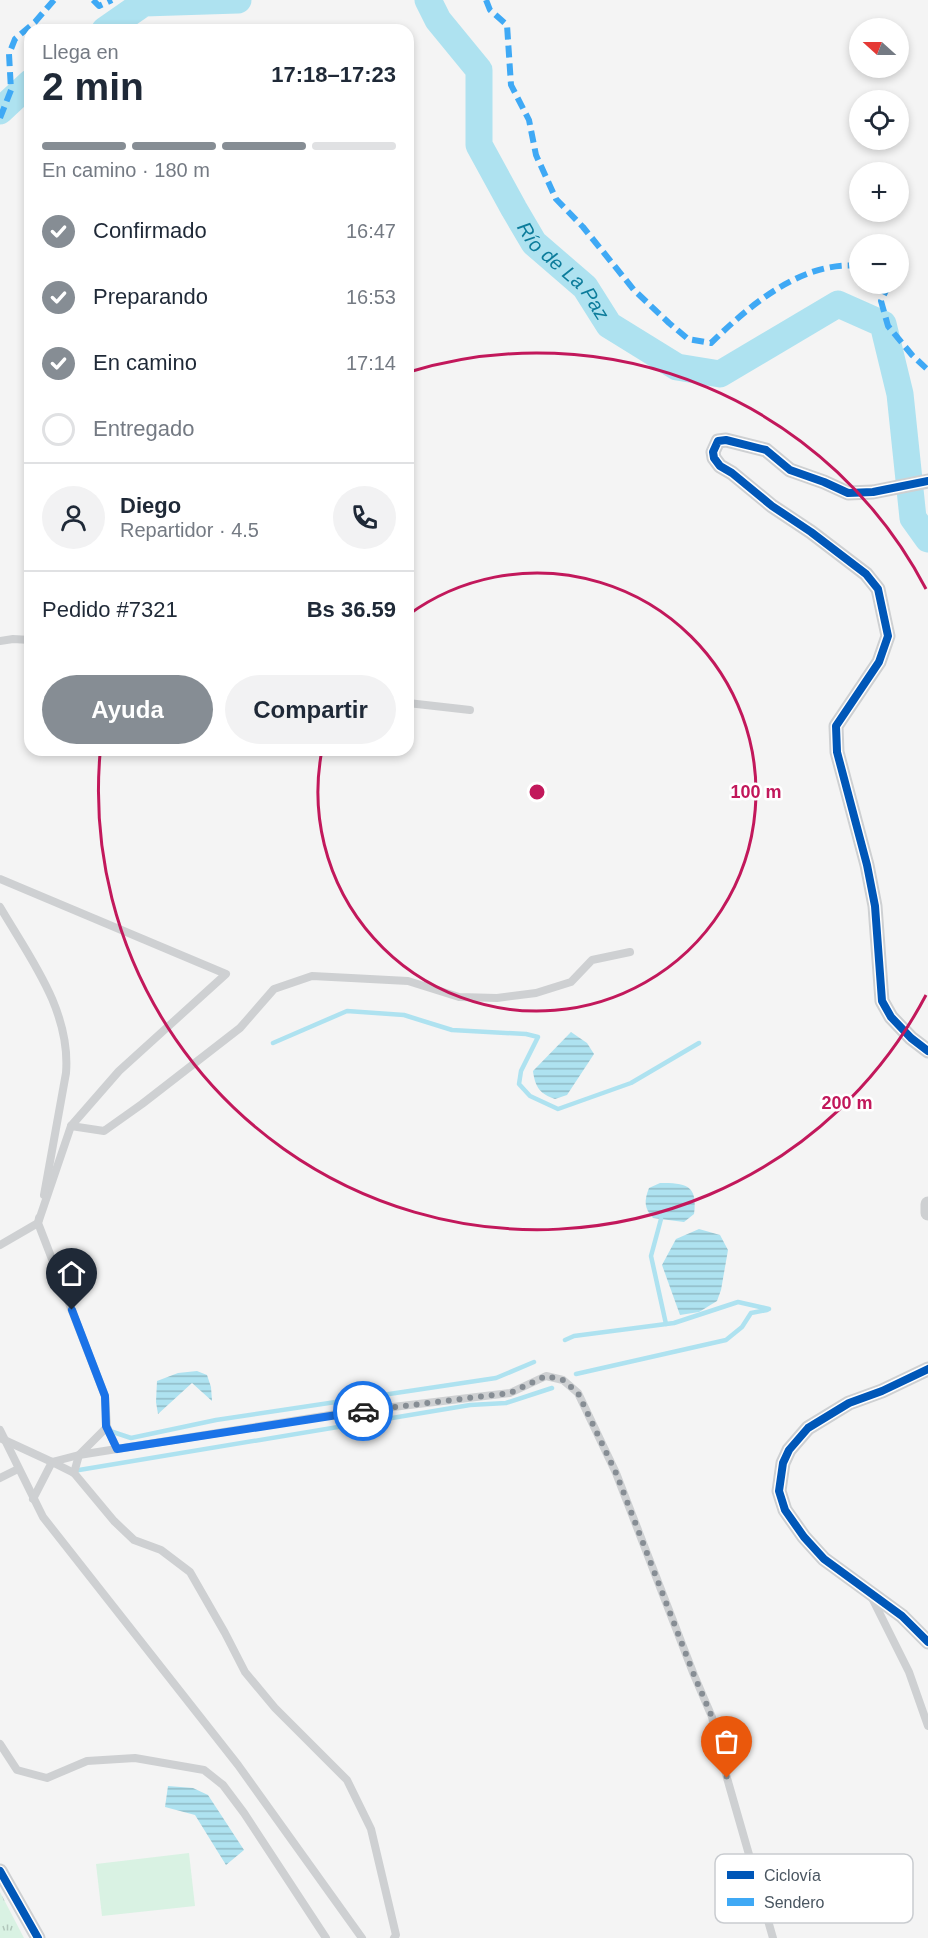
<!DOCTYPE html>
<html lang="es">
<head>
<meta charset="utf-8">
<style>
  :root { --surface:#fff; --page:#f2f2f3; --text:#1f2937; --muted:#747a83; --line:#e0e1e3; --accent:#868d94 }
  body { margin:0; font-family:Helvetica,sans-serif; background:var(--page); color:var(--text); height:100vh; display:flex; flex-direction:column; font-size:22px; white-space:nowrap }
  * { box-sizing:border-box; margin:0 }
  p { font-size:20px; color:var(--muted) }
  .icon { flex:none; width:33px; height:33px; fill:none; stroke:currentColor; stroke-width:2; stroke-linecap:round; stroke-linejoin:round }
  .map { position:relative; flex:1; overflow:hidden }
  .panel { position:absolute; left:24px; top:24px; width:390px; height:732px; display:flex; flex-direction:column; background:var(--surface); border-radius:18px; box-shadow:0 3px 9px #0003 }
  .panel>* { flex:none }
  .needle { width:39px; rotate:291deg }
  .controls { position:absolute; left:849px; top:18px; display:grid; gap:12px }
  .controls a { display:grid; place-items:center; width:60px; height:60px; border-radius:50%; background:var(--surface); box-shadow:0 3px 9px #0003; font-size:30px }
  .pin { position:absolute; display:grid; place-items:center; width:51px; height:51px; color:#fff; margin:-62px -26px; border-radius:50% 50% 50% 0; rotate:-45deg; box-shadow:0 0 6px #0007 }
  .pin .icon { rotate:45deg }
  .courier { position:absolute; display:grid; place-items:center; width:60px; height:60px; margin:-30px; border:4px solid #1a73e8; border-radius:50%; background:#fff; color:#222; box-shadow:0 2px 8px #0007 }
  .headline em { font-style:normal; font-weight:700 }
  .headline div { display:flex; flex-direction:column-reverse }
  .headline { display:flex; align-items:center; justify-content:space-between; height:102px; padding:0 18px }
  h1 { font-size:39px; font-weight:700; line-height:45px }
  .bar { display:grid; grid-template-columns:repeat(4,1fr); gap:9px 6px; align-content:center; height:72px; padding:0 18px }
  .bar i { height:8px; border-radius:4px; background:var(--line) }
  .bar .selected { background:var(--accent) }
  .bar p { grid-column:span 4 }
  .line { display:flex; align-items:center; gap:15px; padding:0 18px; border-top:2px solid var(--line) }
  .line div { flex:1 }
  .round { display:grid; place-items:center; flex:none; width:63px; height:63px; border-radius:32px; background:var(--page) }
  ol { padding:0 18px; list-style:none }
  li { display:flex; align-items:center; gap:18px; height:66px }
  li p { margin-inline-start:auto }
  li .icon { padding:6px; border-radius:50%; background:var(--accent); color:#fff; stroke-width:4 }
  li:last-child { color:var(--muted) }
  li i { width:33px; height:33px; border:3px solid var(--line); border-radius:50% }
  .primary-button { display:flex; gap:12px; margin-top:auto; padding:12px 18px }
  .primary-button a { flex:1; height:69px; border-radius:36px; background:var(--accent); color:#fff; font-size:24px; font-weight:700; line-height:69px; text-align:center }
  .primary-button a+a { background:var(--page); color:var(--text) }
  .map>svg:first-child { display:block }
  .grass { fill:url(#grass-tufts) }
  .park { fill:#d9f2e3 }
  .water { fill:url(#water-rules) }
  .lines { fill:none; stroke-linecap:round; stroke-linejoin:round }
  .stream { stroke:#aee2f0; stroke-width:4.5 }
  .river { stroke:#aee2f0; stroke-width:27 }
  .service { stroke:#ced0d2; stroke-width:8 }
  .minor { stroke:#ced0d2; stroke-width:15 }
  .quiet { stroke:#3fa9f5; stroke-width:6; stroke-dasharray:12 6; stroke-linecap:butt }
  .cycleway-casing { stroke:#fff; stroke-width:11 }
  .cycleway { stroke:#0057b8; stroke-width:8 }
  .done { stroke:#868d94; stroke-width:6; stroke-dasharray:0 10.8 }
  .route { stroke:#1a73e8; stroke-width:8 }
  .ring { fill:none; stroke:#c2185b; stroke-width:3 }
  .labels { text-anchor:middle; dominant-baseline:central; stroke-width:5; stroke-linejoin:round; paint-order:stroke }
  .water-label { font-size:20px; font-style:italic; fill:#0c7c9b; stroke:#fff }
  .key { fill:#fff; stroke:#c9ccd0; stroke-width:1.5 }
  .key-label { font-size:16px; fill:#4a5661 }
  .centre { fill:#c2185b; stroke:#fff; stroke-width:3 }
  .ring-label { font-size:18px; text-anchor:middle; font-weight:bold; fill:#c2185b; stroke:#fff; stroke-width:5; stroke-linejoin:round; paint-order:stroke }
</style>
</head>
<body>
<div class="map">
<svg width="928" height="1938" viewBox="0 0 928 1938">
  <defs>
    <pattern id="grass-tufts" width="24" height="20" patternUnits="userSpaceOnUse" patternTransform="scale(1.5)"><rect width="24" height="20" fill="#d9f2e3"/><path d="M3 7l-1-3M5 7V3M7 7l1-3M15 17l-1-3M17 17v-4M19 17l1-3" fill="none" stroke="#b2c7bb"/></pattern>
    <pattern id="water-rules" width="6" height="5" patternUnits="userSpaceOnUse" patternTransform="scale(1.5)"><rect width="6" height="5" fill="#aee2f0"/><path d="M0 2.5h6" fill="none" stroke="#90bac6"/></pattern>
  </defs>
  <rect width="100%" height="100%" fill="#f4f4f4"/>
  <polygon class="grass" points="0,1892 24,1938 0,1938"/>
  <polygon class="park" points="189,1853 195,1906 102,1916 96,1864"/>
  <g class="water">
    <path d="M571,1032L587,1043L594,1054L567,1095L555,1099C540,1094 535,1087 533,1071Z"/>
    <path d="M660,1183C685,1183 698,1184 694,1214L684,1222L653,1218C644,1208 644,1201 649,1188Z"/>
    <polygon points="699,1229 720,1235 728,1250 721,1290 717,1301 699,1312 680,1315 662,1265 676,1239"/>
    <polygon points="197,1371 207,1375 211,1387 212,1401 192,1383 158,1414 156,1402 157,1381 178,1373"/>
    <polygon points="168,1786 193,1788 208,1795 244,1850 226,1865 195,1815 165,1807"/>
  </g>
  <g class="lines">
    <g class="stream">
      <polyline points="273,1043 347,1011 404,1015 452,1030 526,1034 538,1037 521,1071 519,1084 530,1096 558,1109 631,1083 699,1043"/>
      <polyline points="661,1219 651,1256 666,1324"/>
      <polyline points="565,1340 574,1336 674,1323 738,1302 769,1309"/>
      <polyline points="576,1374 726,1340 742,1327 751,1313 767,1310"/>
      <polyline points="110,1431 131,1438 216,1420 496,1378 534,1362"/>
      <polyline points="79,1470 470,1405 506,1403 552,1388"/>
    </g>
    <g class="river">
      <path id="s1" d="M428,0L438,20L479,70V145L514,209L534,243L585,287L609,325L677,367L720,374L838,304L883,324L900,394L913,518L928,539"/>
      <polyline points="105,30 144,3 238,0"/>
      <polyline points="0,111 30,83"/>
    </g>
    <g class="service">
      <polyline points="0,641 13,639 30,640"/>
      <polyline points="408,703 470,710"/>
      <polyline points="0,879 226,974 119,1071 71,1126 38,1223 105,1396 107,1427 117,1449"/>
      <path d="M0,907C30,958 71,1011 66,1073L44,1195"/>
      <polyline points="71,1126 104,1131 142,1104 240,1028 274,989 312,976 351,978 408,981 459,997 497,998 536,993 571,982 592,960 630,952"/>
      <polyline points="0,1245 38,1223 39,1218"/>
      <polyline points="0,1430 43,1517 238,1765 362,1938"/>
      <polyline points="0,1438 52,1462 79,1455 343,1413 510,1393 546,1376 563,1380 578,1393 616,1473 694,1675 712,1717 727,1778 773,1938"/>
      <polyline points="74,1473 79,1455 107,1427"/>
      <polyline points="0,1478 18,1469"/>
      <polyline points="33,1499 52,1462 74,1473 114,1521 134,1540 161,1550 190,1572 225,1633 245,1672 275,1708 347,1780 371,1829 396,1935 394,1938"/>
      <polyline points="872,1598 909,1672 928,1726"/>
      <polyline points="0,1744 17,1770 47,1778 87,1761 135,1758 204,1770 223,1785 244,1813 326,1938"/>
    </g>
    <g class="minor">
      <polyline points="928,481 873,492 848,493 824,482 790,470 766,450 726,440 718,441 713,452 714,458 720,466 732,473 772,506 811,532 866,574 878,589 888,636 879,662 836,726 837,752 867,865 875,906 882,1001 891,1017 911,1038 928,1051"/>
      <polyline points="928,1204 928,1213"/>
      <polyline points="928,1369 882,1391 849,1403 808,1428 789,1450 783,1463 779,1491 785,1510 804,1537 824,1559 902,1616 928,1642"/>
      <polyline points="0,1871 38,1938"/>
    </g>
    <g class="quiet">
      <polyline points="93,0 99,6 112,0"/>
      <path d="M486,0L490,10L507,25L511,85L529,120L536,155L556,199L583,227L634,290L669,323L688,339L711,343C749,306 802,260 860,266"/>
      <polyline points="0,118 11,90 9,54 15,39 35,22 54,0"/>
      <polyline points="889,284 881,301 888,326 912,355 928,370"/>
    </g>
    <defs>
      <g id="cycleway">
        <polyline points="928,481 873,492 848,493 824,482 790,470 766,450 726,440 718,441 713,452 714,458 720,466 732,473 772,506 811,532 866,574 878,589 888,636 879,662 836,726 837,752 867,865 875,906 882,1001 891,1017 911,1038 928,1051"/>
        <polyline points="928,1369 882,1391 849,1403 808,1428 789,1450 783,1463 779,1491 785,1510 804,1537 824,1559 902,1616 928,1642"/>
        <polyline points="0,1871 38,1938"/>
      </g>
    </defs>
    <use href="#cycleway" class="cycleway-casing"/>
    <use href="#cycleway" class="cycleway"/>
  </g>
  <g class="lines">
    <polyline class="done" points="363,1411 510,1393 546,1376 563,1380 578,1393 616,1473 694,1675 712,1717 727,1778"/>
    <polyline class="route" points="72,1310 105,1396 106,1426 117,1449 363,1411"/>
  </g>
  <g class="ring">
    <path d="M408 615A219 219 0 1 1 322 750"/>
    <path d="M926 995A439 439 0 0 1 100 754M409 372A439 439 0 0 1 926 589"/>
  </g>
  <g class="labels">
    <g class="water-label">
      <text stroke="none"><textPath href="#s1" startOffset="315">Río de La Paz</textPath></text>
    </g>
  </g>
  <rect x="715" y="1854" width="198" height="69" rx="9" class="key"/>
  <rect x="727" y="1871" width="27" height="8" fill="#0057b8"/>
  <rect x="727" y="1898" width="27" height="8" fill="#3fa9f5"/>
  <g class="key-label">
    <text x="764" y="1881">Ciclovía</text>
    <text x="764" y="1908">Sendero</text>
  </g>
  <circle cx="537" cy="792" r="9" class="centre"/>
  <g class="ring-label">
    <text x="756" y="798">100 m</text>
    <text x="847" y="1109">200 m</text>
  </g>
</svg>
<div class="controls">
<a><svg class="needle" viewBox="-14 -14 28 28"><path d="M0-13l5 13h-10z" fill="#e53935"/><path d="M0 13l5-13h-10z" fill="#747a83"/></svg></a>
<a><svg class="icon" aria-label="locate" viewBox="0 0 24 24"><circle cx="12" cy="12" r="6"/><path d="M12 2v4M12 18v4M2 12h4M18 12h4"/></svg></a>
<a>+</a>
<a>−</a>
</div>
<div class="pin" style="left:727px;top:1778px;background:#ea580c"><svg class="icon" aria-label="bag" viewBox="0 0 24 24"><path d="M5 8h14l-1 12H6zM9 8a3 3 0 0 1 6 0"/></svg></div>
<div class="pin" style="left:72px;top:1310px;background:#1f2937"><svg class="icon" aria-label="home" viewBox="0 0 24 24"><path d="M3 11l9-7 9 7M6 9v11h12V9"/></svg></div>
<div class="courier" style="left:363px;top:1411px"><svg class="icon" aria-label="car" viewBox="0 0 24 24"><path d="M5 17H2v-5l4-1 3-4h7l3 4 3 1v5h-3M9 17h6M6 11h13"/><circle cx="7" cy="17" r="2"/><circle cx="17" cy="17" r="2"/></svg></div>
<section class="panel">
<div class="headline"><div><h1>2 min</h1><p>Llega en</p></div><em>17:18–17:23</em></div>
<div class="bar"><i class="selected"></i><i class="selected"></i><i class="selected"></i><i></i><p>En camino · 180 m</p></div>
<ol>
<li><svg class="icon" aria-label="check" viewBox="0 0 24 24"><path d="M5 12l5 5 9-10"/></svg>Confirmado<p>16:47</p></li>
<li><svg class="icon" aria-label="check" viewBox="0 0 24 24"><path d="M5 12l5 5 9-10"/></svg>Preparando<p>16:53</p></li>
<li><svg class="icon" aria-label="check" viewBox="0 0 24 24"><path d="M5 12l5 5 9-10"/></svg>En camino<p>17:14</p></li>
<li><i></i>Entregado</li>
</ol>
<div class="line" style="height:108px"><a class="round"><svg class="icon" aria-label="person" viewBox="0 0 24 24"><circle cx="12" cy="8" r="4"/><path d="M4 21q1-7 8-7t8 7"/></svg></a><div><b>Diego</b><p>Repartidor · 4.5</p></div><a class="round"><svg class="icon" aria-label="phone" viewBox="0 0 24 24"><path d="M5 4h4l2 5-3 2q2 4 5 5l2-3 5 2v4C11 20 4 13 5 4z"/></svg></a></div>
<div class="line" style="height:78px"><div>Pedido #7321</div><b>Bs 36.59</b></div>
<div class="primary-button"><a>Ayuda</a><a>Compartir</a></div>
</section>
</div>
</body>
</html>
